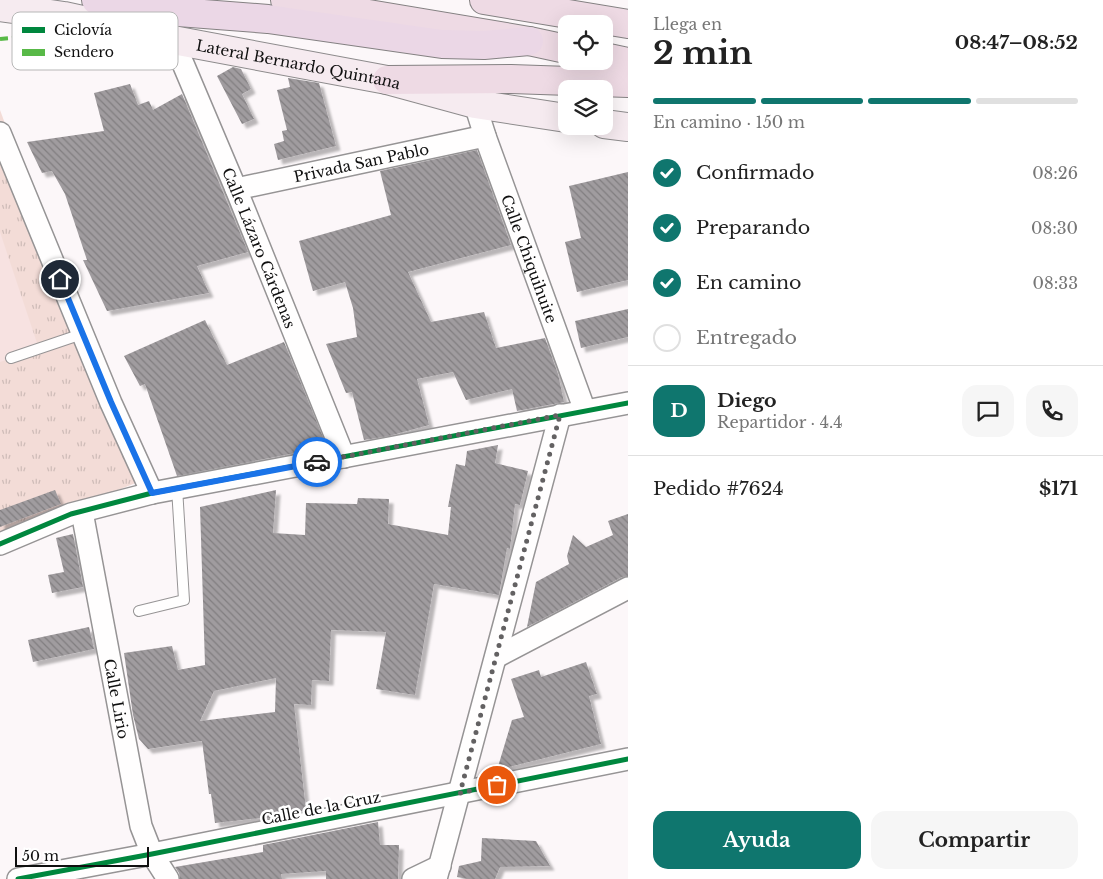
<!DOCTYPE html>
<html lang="es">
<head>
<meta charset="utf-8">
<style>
  :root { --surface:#fff; --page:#f6f6f6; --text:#222; --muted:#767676; --line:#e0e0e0; --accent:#0f766e }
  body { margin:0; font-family:"Libre Baskerville",serif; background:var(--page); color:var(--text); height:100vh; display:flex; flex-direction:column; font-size:19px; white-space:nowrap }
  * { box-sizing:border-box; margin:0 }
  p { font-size:16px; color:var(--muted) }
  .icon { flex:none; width:28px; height:28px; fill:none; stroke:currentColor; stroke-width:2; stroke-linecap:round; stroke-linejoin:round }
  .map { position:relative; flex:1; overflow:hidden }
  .side { display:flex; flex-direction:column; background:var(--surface); width:475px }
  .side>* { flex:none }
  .tools { position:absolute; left:558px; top:15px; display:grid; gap:10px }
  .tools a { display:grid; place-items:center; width:55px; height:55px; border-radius:10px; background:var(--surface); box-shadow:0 5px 20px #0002; font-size:25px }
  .scale { position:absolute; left:15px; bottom:12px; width:134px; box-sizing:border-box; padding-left:5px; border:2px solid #101010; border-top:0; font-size:14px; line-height:18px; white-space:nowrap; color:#101010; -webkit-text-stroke:4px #fff; paint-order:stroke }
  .pin { position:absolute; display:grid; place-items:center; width:42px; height:42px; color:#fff; margin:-21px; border:2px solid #fff; border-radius:50%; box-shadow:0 1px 5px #0007 }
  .courier { position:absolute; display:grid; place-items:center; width:50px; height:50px; margin:-25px; border:4px solid #1a73e8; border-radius:50%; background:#fff; color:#222; box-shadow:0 1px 6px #0007 }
  .overview em { font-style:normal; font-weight:700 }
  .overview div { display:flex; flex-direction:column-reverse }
  .overview { display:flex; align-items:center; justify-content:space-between; height:85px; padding:0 25px }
  h1 { font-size:32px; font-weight:700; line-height:38px }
  .bar { display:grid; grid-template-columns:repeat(4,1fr); gap:8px 5px; align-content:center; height:60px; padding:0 25px }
  .bar i { height:6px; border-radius:4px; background:var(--line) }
  .bar .selected { background:var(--accent) }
  .bar p { grid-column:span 4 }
  .line { display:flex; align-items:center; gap:12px; padding:0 25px; border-top:1px solid var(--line) }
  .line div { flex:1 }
  .round { display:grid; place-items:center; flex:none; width:52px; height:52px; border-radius:15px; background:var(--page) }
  ol { padding:0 25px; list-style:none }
  li { display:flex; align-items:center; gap:15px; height:55px }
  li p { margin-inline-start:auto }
  li .icon { padding:5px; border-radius:50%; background:var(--accent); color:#fff; stroke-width:4 }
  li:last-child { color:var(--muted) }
  li i { width:28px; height:28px; border:2px solid var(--line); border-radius:50% }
  .cta { display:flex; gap:10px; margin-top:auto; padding:10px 25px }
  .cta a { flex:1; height:58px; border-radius:15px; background:var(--accent); color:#fff; font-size:20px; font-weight:700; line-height:58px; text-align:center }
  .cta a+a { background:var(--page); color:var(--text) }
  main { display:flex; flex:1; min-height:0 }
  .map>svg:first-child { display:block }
  .grass { fill:url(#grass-tufts) }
  .pitch { fill:#f7e2e1 }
  .building { fill:url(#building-back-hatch); fill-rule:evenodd; filter:url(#shadow) }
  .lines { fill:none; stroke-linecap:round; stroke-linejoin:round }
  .lane-casing { stroke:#969495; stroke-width:12 }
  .street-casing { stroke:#969495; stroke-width:24 }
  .secondary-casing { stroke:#8d8b8c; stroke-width:30 }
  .primary-casing { stroke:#848182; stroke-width:30 }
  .highway-casing { stroke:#848182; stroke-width:30 }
  .lane { stroke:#fffefe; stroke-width:10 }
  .street { stroke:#fffefe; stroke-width:21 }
  .secondary { stroke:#f6ebf0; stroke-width:28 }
  .primary { stroke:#eedae4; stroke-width:28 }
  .highway { stroke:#ebd7e6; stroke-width:28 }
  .quiet { stroke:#58b947; stroke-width:4; stroke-dasharray:8 4; stroke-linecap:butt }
  .cycleway-casing { stroke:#fff; stroke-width:8 }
  .cycleway { stroke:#00873e; stroke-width:5 }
  .done { stroke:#636162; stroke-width:5; stroke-dasharray:0 9 }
  .route { stroke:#1a73e8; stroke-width:6 }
  .labels { text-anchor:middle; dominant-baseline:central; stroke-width:5; stroke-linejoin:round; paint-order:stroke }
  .street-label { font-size:15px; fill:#101010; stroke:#fff }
  .key { fill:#fff; stroke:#b7b7b7; stroke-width:1 }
  .key-label { font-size:14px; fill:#101010 }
</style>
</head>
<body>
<main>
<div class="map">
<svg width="628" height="879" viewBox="0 0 628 879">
  <defs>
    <pattern id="grass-tufts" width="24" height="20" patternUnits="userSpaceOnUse" patternTransform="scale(1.25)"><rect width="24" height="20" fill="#f3dcd7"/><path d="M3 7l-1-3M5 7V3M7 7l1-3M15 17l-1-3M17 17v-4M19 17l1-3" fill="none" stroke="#cfbcb8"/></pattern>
    <pattern id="building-back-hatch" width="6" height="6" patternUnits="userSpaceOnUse" patternTransform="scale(1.25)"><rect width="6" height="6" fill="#a09c9f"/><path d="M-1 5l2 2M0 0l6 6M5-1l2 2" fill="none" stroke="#817e80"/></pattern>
    <filter id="shadow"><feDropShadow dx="4.5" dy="4.5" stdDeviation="1" flood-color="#0004"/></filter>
  </defs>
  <rect width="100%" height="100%" fill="#fcf7f9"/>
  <polygon class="grass" points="0,110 138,482 0,538"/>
  <polygon class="pitch" points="0,232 39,349 0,362"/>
  <g class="building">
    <polygon points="233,67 241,69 251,89 242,94 254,119 242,124 217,76"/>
    <polygon points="288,78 319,83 336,146 278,160 274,144 284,141 282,131 287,130 277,90 290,87"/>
    <polygon points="130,84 138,105 149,101 153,110 182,94 248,252 197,266 209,293 107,311 83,260 87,260 65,194 52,171 42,173 27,142 104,131 94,93"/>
    <polygon points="477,150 511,245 408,272 431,322 484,312 496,348 545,338 558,374 564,402 517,411 512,389 466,400 453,372 417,379 429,425 389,436 364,440 352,392 346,393 326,344 357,337 353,308 345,282 313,291 299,241 391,215 380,171"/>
    <polygon points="628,172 628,280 577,292 565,242 581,238 569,186"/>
    <polygon points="628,309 628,337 581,348 575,321"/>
    <polygon points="205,320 227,365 284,342 327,447 177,476 145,384 140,386 124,356"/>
    <path d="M498,445L495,463L528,471L520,505L515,504L510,549L507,548L499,595L434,584L415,695L376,689L386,632L331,630L329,681L312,680L311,705L294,704L306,810L261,820V818L215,823L211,794H209L202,741L148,749L139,739L133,715L124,653L172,646L178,670L205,665L200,507L276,490L273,533L305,535L306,503L357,504L358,498L389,499L388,524L448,535L451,507H448L456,464L465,466L467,451ZM276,678L275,712L200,721L214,691Z"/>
    <polygon points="55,490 61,504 0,527 0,510"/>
    <polygon points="628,514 628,576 622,577 527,627 536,582 569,564 567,556 573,535 586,547 613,535 608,521"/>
    <polygon points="73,534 83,587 52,593 48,575 64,572 56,538"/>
    <polygon points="89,627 94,649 33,662 28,640"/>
    <polygon points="586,662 597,694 589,696 601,744 497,770 512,720 524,717 511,679 539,670 541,677"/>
    <polygon points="378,822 380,845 399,845 398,879 326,879 326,871 281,874 282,879 180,879 179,873 175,867 263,852 263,845"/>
    <polygon points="482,838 536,841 550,866 500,867 495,879 468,879 457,877 459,866 481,861"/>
  </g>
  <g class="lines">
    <defs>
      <g id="lane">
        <polyline points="11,358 82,334"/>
        <polyline points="139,611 184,600 177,488"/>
      </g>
      <g id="street">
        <path id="s1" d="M173,40L236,189L344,457"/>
        <path id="s2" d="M475,104L485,136L585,411"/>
        <polyline points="0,133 111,403 152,493"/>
        <path id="s3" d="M236,189L485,136"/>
        <path id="s4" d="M82,512L141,826L152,854L168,879"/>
        <polyline points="0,544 71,514 152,493 628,403"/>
        <polyline points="496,657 628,588"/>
        <polyline points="18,879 152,854 628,759"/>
        <polyline points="413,879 440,866"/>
        <polyline points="436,879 560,415"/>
      </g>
      <g id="secondary">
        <path id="s5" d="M0,7L64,16L173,40L387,80L475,104L566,118"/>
        <polyline points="604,124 628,127"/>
      </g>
      <g id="primary">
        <polyline points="285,0 529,41 566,49"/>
        <polyline points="484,0 628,24"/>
        <polyline points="604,57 628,62"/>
        <polyline points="387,80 511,79 628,83"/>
      </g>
      <polyline id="highway" points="96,0 165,11 268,19 442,44 484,45 529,41"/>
    </defs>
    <use href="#lane" class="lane-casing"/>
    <use href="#street" class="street-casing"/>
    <use href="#secondary" class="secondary-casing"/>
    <use href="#primary" class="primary-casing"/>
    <use href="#highway" class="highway-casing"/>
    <use href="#lane" class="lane"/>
    <use href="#street" class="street"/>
    <use href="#secondary" class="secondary"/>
    <use href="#primary" class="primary"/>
    <use href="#highway" class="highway"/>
    <polyline class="quiet" points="0,39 25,37 43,31 64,16"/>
    <defs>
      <g id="cycleway">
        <polyline points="0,544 71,514 152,493 628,403"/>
        <polyline points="18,879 152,854 628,759"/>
      </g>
    </defs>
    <use href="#cycleway" class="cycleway-casing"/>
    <use href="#cycleway" class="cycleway"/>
  </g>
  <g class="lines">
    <polyline class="done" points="317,462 560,415 460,793 497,785"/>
    <polyline class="route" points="60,279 111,402 152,493 317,462"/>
  </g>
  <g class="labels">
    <g class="street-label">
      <text stroke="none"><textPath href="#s5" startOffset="304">Lateral Bernardo Quintana</textPath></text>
      <text stroke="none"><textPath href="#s3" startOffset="128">Privada San Pablo</textPath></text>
      <text stroke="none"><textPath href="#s1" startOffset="225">Calle Lázaro Cárdenas</textPath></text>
      <text stroke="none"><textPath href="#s2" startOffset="164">Calle Chiquihuite</textPath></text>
      <text stroke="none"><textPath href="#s4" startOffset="190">Calle Lirio</textPath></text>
      <text transform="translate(321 808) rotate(-11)">Calle de la Cruz</text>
    </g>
  </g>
  <rect x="12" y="12" width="166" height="58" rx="8" class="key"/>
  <rect x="22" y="27" width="23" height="6" fill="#00873e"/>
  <rect x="22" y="49" width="23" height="7" fill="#58b947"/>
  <g class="key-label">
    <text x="54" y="35">Ciclovía</text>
    <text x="54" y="57">Sendero</text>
  </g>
</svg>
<div class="tools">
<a><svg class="icon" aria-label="locate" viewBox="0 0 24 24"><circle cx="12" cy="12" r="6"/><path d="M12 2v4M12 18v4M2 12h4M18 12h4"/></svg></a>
<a><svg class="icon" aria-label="layers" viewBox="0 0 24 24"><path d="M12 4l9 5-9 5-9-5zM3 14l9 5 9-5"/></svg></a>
</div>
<div class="scale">50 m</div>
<div class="pin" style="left:497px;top:785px;background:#ea580c"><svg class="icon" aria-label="bag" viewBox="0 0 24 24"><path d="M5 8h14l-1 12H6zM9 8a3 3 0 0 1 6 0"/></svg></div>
<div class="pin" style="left:60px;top:279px;background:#1f2937"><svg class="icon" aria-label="home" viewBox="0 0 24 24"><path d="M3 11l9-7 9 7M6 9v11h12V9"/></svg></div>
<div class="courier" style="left:317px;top:462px"><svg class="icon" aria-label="car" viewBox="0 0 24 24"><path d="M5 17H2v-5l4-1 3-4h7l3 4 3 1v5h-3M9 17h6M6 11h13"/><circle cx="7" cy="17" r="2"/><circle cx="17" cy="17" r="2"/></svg></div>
</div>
<section class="side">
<div class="overview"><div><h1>2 min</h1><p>Llega en</p></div><em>08:47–08:52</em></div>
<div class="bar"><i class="selected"></i><i class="selected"></i><i class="selected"></i><i></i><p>En camino · 150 m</p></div>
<ol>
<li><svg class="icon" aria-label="check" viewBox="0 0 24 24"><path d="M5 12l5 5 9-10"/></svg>Confirmado<p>08:26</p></li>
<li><svg class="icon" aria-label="check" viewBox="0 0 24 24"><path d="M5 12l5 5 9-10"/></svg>Preparando<p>08:30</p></li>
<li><svg class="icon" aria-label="check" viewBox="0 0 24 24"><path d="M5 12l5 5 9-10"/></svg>En camino<p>08:33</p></li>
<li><i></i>Entregado</li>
</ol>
<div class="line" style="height:90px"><b class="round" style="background:var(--accent);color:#fff">D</b><div><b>Diego</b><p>Repartidor · 4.4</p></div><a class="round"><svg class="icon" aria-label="chat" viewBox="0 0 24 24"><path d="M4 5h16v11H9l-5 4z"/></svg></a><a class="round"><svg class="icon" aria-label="phone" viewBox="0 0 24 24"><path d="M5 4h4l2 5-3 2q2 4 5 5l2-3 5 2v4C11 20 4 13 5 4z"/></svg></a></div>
<div class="line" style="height:65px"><div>Pedido #7624</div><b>$171</b></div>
<div class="cta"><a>Ayuda</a><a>Compartir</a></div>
</section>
</main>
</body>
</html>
